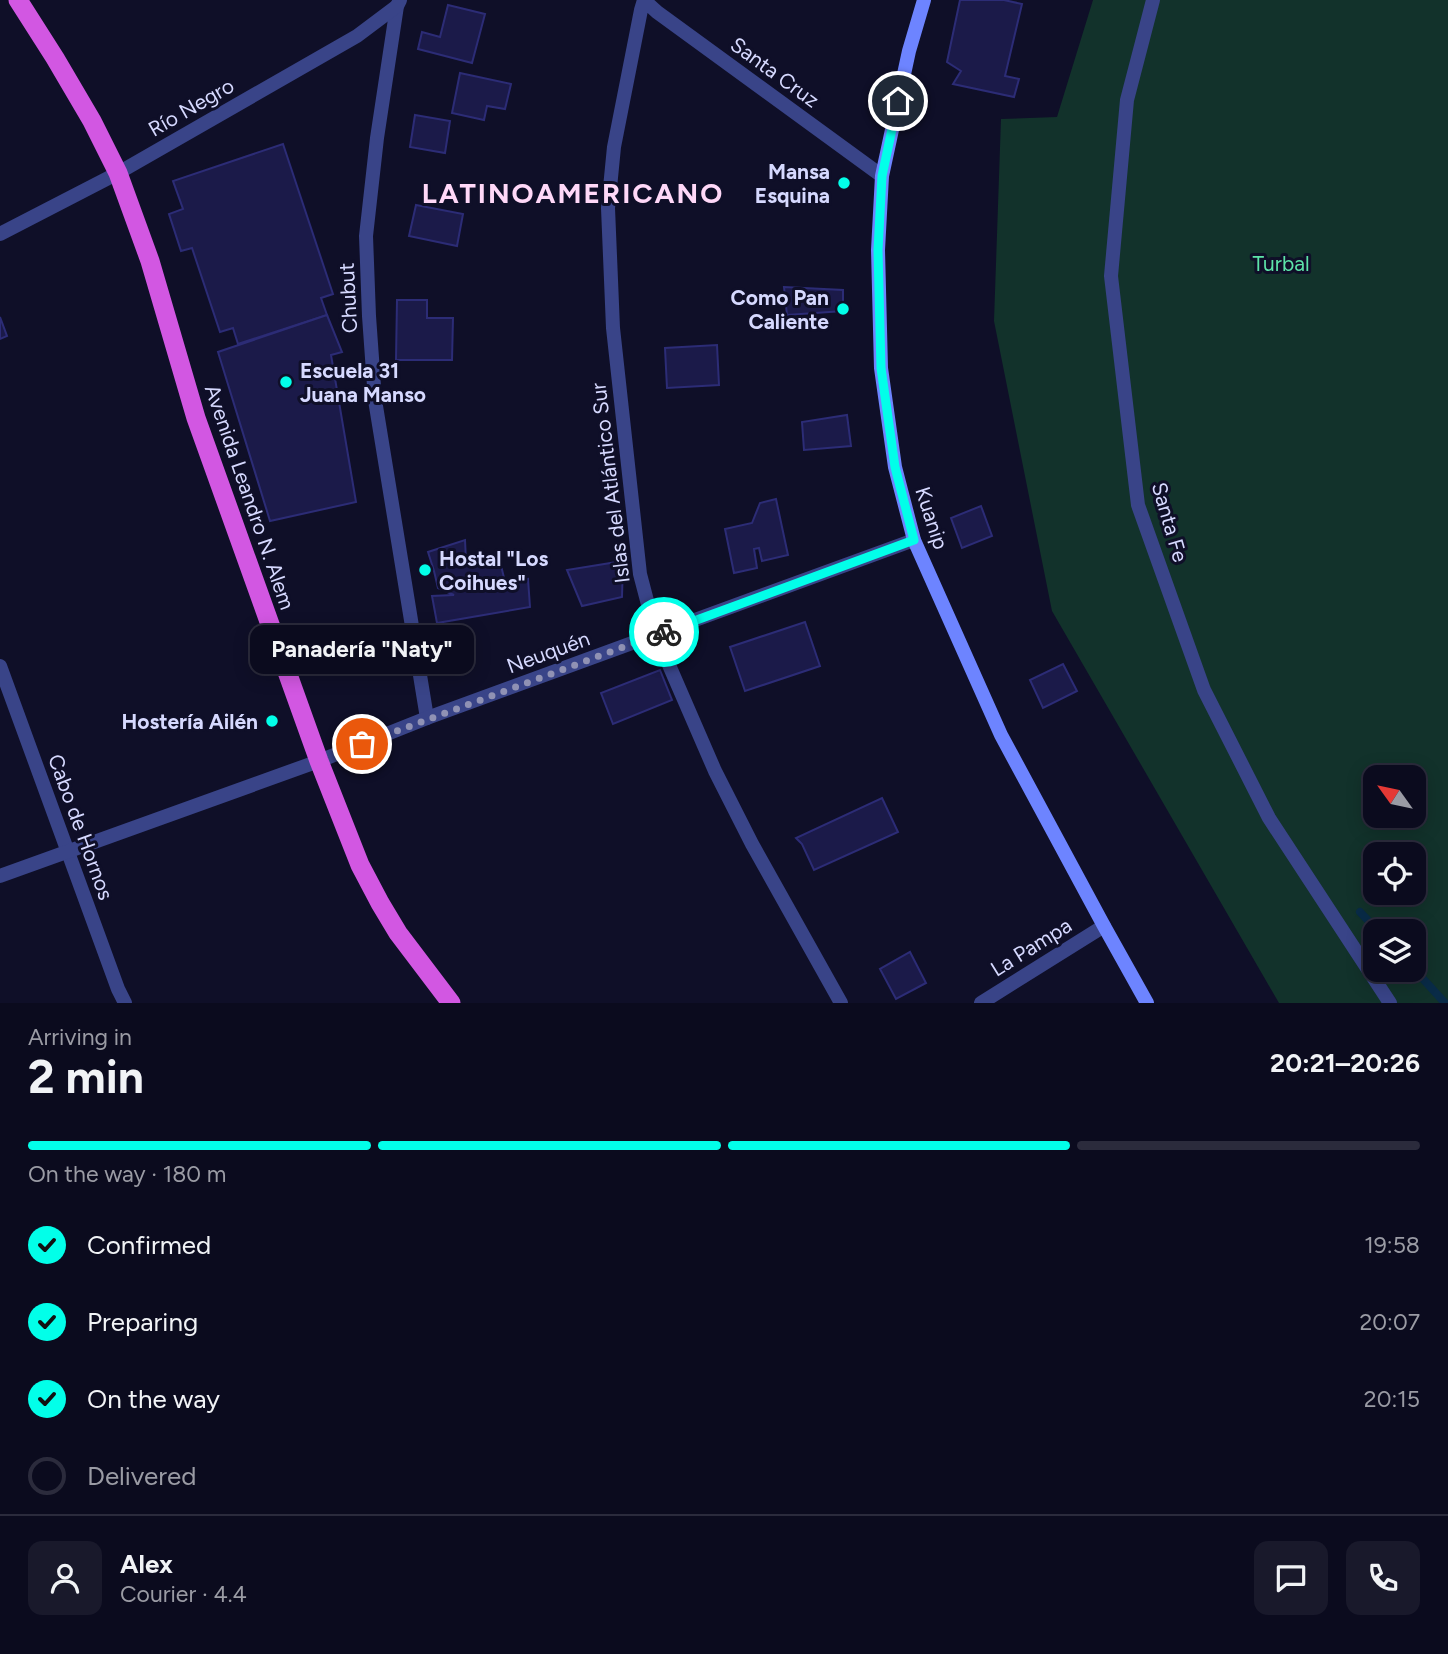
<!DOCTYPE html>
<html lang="en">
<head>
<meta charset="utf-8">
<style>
  :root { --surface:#0b0b1e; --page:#19192b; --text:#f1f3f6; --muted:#9a9ba4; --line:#2b2b3c; --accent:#02ffe9 }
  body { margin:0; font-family:Figtree,sans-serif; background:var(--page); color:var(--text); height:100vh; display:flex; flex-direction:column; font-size:26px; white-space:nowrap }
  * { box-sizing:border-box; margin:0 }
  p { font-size:23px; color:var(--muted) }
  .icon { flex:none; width:38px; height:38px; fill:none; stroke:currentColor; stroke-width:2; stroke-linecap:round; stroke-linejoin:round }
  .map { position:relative; height:1003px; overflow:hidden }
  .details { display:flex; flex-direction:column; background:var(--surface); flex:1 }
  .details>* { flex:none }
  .needle { width:46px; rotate:303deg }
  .buttons { position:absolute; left:1363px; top:765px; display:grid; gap:14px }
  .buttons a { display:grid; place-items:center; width:63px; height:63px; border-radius:14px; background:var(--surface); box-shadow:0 4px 18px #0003,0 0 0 2px var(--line); font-size:35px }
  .pin { position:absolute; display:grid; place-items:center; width:60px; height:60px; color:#fff; margin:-30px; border:4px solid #fff; border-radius:50%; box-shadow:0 2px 7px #0007 }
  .courier { position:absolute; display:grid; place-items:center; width:70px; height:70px; margin:-35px; border:5px solid #02ffe9; border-radius:50%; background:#fff; color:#222; box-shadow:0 2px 9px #0007 }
  .bubble { position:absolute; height:49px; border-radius:14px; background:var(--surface); box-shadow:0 4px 18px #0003,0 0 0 2px var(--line); font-size:23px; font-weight:700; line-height:49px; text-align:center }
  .headline em { font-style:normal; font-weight:700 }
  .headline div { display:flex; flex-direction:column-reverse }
  .headline { display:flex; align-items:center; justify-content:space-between; height:119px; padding:0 28px }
  h1 { font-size:46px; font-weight:700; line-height:52px }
  .bar { display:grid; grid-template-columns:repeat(4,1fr); gap:10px 7px; align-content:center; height:84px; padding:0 28px }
  .bar i { height:9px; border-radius:5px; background:var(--line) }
  .bar .selected { background:var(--accent) }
  .bar p { grid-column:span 4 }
  .line { display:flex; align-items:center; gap:18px; padding:0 28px; border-top:2px solid var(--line) }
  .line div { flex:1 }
  .round { display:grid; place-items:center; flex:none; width:74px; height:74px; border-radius:14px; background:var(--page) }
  ol { padding:0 28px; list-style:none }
  li { display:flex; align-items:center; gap:21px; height:77px }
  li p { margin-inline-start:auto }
  li .icon { padding:7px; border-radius:50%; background:var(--accent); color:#111; stroke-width:4 }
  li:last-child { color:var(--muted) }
  li i { width:38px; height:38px; border:4px solid var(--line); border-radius:50% }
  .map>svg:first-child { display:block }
  .green { fill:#12322b; fill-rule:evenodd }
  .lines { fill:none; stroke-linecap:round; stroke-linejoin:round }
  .stream { stroke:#092b47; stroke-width:8 }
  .building { fill:#1b1a49; stroke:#2c2c76; stroke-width:2 }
  .pedestrian { stroke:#394488; stroke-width:14 }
  .minor { stroke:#394488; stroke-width:14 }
  .secondary { stroke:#6d84ff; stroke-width:14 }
  .trunk { stroke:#d257e2; stroke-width:19 }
  .done { stroke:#9092b4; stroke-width:7; stroke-dasharray:0 12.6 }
  .route { stroke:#02ffe9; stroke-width:9 }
  .poi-dot { fill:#02ffe9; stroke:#0f0f28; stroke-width:2.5 }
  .labels { text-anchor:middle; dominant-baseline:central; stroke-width:6; stroke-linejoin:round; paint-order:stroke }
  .street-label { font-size:21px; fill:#d6d9ff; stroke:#0f0f28 }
  .poi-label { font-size:21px; font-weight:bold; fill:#d6d9ff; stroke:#0f0f28; text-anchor:end }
  .park-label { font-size:21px; fill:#5de4a9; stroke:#0f0f28 }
  .district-label { font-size:28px; font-weight:bold; letter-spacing:2px; fill:#ffd8f8; stroke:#0f0f28 }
</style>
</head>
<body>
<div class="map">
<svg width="1448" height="1003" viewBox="0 0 1448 1003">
  <rect width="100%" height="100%" fill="#0f0f28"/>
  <path class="green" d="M1093,0H1448V1003H1279L1052,611L994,321L1001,119L1057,117ZM1376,777H1414V816H1376ZM1376,854H1414V892H1376ZM1376,931H1414V970H1376Z"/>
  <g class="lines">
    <g class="stream">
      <polyline points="1360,912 1378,931"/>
      <polyline points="1414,969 1445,1003"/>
    </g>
  </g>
  <g class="building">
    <polygon points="960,0 1004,0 1022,4 1005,76 1019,79 1014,97 953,84 961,71 947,62"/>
    <polygon points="448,5 485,14 472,63 418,49 422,32 440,37"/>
    <polygon points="460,73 511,84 505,109 487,106 484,120 452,113"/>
    <polygon points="415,115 450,121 445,153 410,147"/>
    <polygon points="283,144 333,294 321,298 327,315 238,344 233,328 220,332 192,248 181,251 169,214 183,209 173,181"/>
    <polygon points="416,205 463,214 457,246 409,236"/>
    <polygon points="784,287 843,290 843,311 787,315"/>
    <polygon points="397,300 427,300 427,318 453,318 452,360 396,360"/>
    <polygon points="327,315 342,352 331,355 356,502 270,521 218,352"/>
    <polygon points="0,317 7,336 0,339"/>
    <polygon points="717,345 719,385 667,388 665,348"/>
    <polygon points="847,415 851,446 804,450 802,422"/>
    <polygon points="776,499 788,555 762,561 759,548 754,549 757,568 734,573 725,529 752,523 760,503"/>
    <polygon points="981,506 992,536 962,548 951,518"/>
    <polygon points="465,540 466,561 498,553 505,582 528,579 530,607 437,623 432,596 454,595 438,588 434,571 428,552"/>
    <polygon points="623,561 622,597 582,606 567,570"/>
    <polygon points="805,622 820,666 745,691 730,647"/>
    <polygon points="1063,664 1077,691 1043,708 1030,680"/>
    <polygon points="660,670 672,700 613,724 601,693"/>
    <polygon points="882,798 898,832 814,870 802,844 796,838"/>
    <polygon points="910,952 926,983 896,999 880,969"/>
  </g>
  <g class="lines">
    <polyline class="pedestrian" points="1153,0 1127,100 1111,276 1138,505 1204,690 1269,818 1390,1003"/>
    <g class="minor">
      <polyline points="400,0 397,6 377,138 366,236 369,316 375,400 427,718"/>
      <polyline points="0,234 118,173 357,36 397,6"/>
      <polyline points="0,666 118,989 125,1003"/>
      <polyline points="0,876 319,761 427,718 914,540"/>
      <polyline points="841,1003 752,844 715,771 656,635 640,574 613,328 608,208 614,147 641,10 644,0 657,12 882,176"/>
      <polyline points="981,1003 1104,926"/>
    </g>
    <polyline class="secondary" points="924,0 909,51 882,176 878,250 881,368 895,467 914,540 1001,735 1104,926 1147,1003"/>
    <polyline class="trunk" points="18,0 55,58 92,121 118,173 150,261 196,418 319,761 360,865 380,903 398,933 451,1003"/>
  </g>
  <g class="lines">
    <polyline class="done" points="362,744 664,632"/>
    <polyline class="route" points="664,632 914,540 895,467 881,368 878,250 882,176 898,101"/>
  </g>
  <g class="poi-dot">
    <circle cx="844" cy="183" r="7"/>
    <circle cx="843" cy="309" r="7"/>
    <circle cx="286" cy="382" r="7"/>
    <circle cx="425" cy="570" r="7"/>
    <circle cx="272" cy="721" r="7"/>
  </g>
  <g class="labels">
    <g class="street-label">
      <text transform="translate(775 72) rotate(36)">Santa Cruz</text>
      <text transform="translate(191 107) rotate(-30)">Río Negro</text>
      <text transform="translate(348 298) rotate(-93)">Chubut</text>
      <text transform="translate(610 483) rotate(-97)">Islas del Atlántico Sur</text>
      <text transform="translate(250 497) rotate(71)">Avenida Leandro N. Alem</text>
      <text transform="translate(932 518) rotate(72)">Kuanip</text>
      <text transform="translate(1170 522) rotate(74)">Santa Fe</text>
      <text transform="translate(548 652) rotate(-20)">Neuquén</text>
      <text transform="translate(81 827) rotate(70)">Cabo de Hornos</text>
      <text transform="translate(1031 947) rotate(-32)">La Pampa</text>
    </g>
    <g class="poi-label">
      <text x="830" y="171">Mansa<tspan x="830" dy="24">Esquina</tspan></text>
      <text x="829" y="297">Como Pan<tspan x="829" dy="24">Caliente</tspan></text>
      <text x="300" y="370" text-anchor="start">Escuela 31<tspan x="300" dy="24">Juana Manso</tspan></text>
      <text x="439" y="558" text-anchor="start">Hostal "Los<tspan x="439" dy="24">Coihues"</tspan></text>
      <text x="258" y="721">Hostería Ailén</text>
    </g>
    <g class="park-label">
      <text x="1281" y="263">Turbal</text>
    </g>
    <g class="district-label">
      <text x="573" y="193">LATINOAMERICANO</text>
    </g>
  </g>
</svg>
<div class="buttons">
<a><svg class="needle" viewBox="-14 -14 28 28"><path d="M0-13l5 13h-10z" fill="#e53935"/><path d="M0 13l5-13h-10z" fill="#9a9ba4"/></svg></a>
<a><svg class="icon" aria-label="locate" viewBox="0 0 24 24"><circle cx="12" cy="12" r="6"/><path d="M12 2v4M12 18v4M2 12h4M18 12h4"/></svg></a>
<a><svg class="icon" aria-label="layers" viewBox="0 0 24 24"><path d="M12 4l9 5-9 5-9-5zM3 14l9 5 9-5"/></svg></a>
</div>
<div class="pin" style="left:362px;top:744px;background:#ea580c"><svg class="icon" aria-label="bag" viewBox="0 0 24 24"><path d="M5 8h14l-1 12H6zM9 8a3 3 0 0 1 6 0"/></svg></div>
<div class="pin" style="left:898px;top:101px;background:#1f2937"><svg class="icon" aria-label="home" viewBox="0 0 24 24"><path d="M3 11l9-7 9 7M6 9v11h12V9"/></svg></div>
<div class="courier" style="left:664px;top:632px"><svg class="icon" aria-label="bike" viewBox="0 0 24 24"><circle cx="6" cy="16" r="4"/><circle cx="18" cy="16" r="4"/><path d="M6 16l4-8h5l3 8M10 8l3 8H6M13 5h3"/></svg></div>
<div class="bubble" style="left:250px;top:625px;width:224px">Panadería &quot;Naty&quot;</div>
</div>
<section class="details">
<div class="headline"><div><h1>2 min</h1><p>Arriving in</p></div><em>20:21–20:26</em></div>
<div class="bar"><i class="selected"></i><i class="selected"></i><i class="selected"></i><i></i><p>On the way · 180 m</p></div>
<ol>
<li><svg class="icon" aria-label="check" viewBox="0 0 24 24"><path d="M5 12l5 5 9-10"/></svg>Confirmed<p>19:58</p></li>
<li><svg class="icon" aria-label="check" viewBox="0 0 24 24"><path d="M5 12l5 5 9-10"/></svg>Preparing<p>20:07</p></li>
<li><svg class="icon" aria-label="check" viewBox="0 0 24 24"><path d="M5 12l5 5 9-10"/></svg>On the way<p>20:15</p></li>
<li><i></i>Delivered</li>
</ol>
<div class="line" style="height:126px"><a class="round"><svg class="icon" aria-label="person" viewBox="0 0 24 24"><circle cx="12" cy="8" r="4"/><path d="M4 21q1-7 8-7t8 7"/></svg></a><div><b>Alex</b><p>Courier · 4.4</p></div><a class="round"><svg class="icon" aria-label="chat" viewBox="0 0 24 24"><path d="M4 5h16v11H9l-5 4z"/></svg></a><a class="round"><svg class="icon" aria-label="phone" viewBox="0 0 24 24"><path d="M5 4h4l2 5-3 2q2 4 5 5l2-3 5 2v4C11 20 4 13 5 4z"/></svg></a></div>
</section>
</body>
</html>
